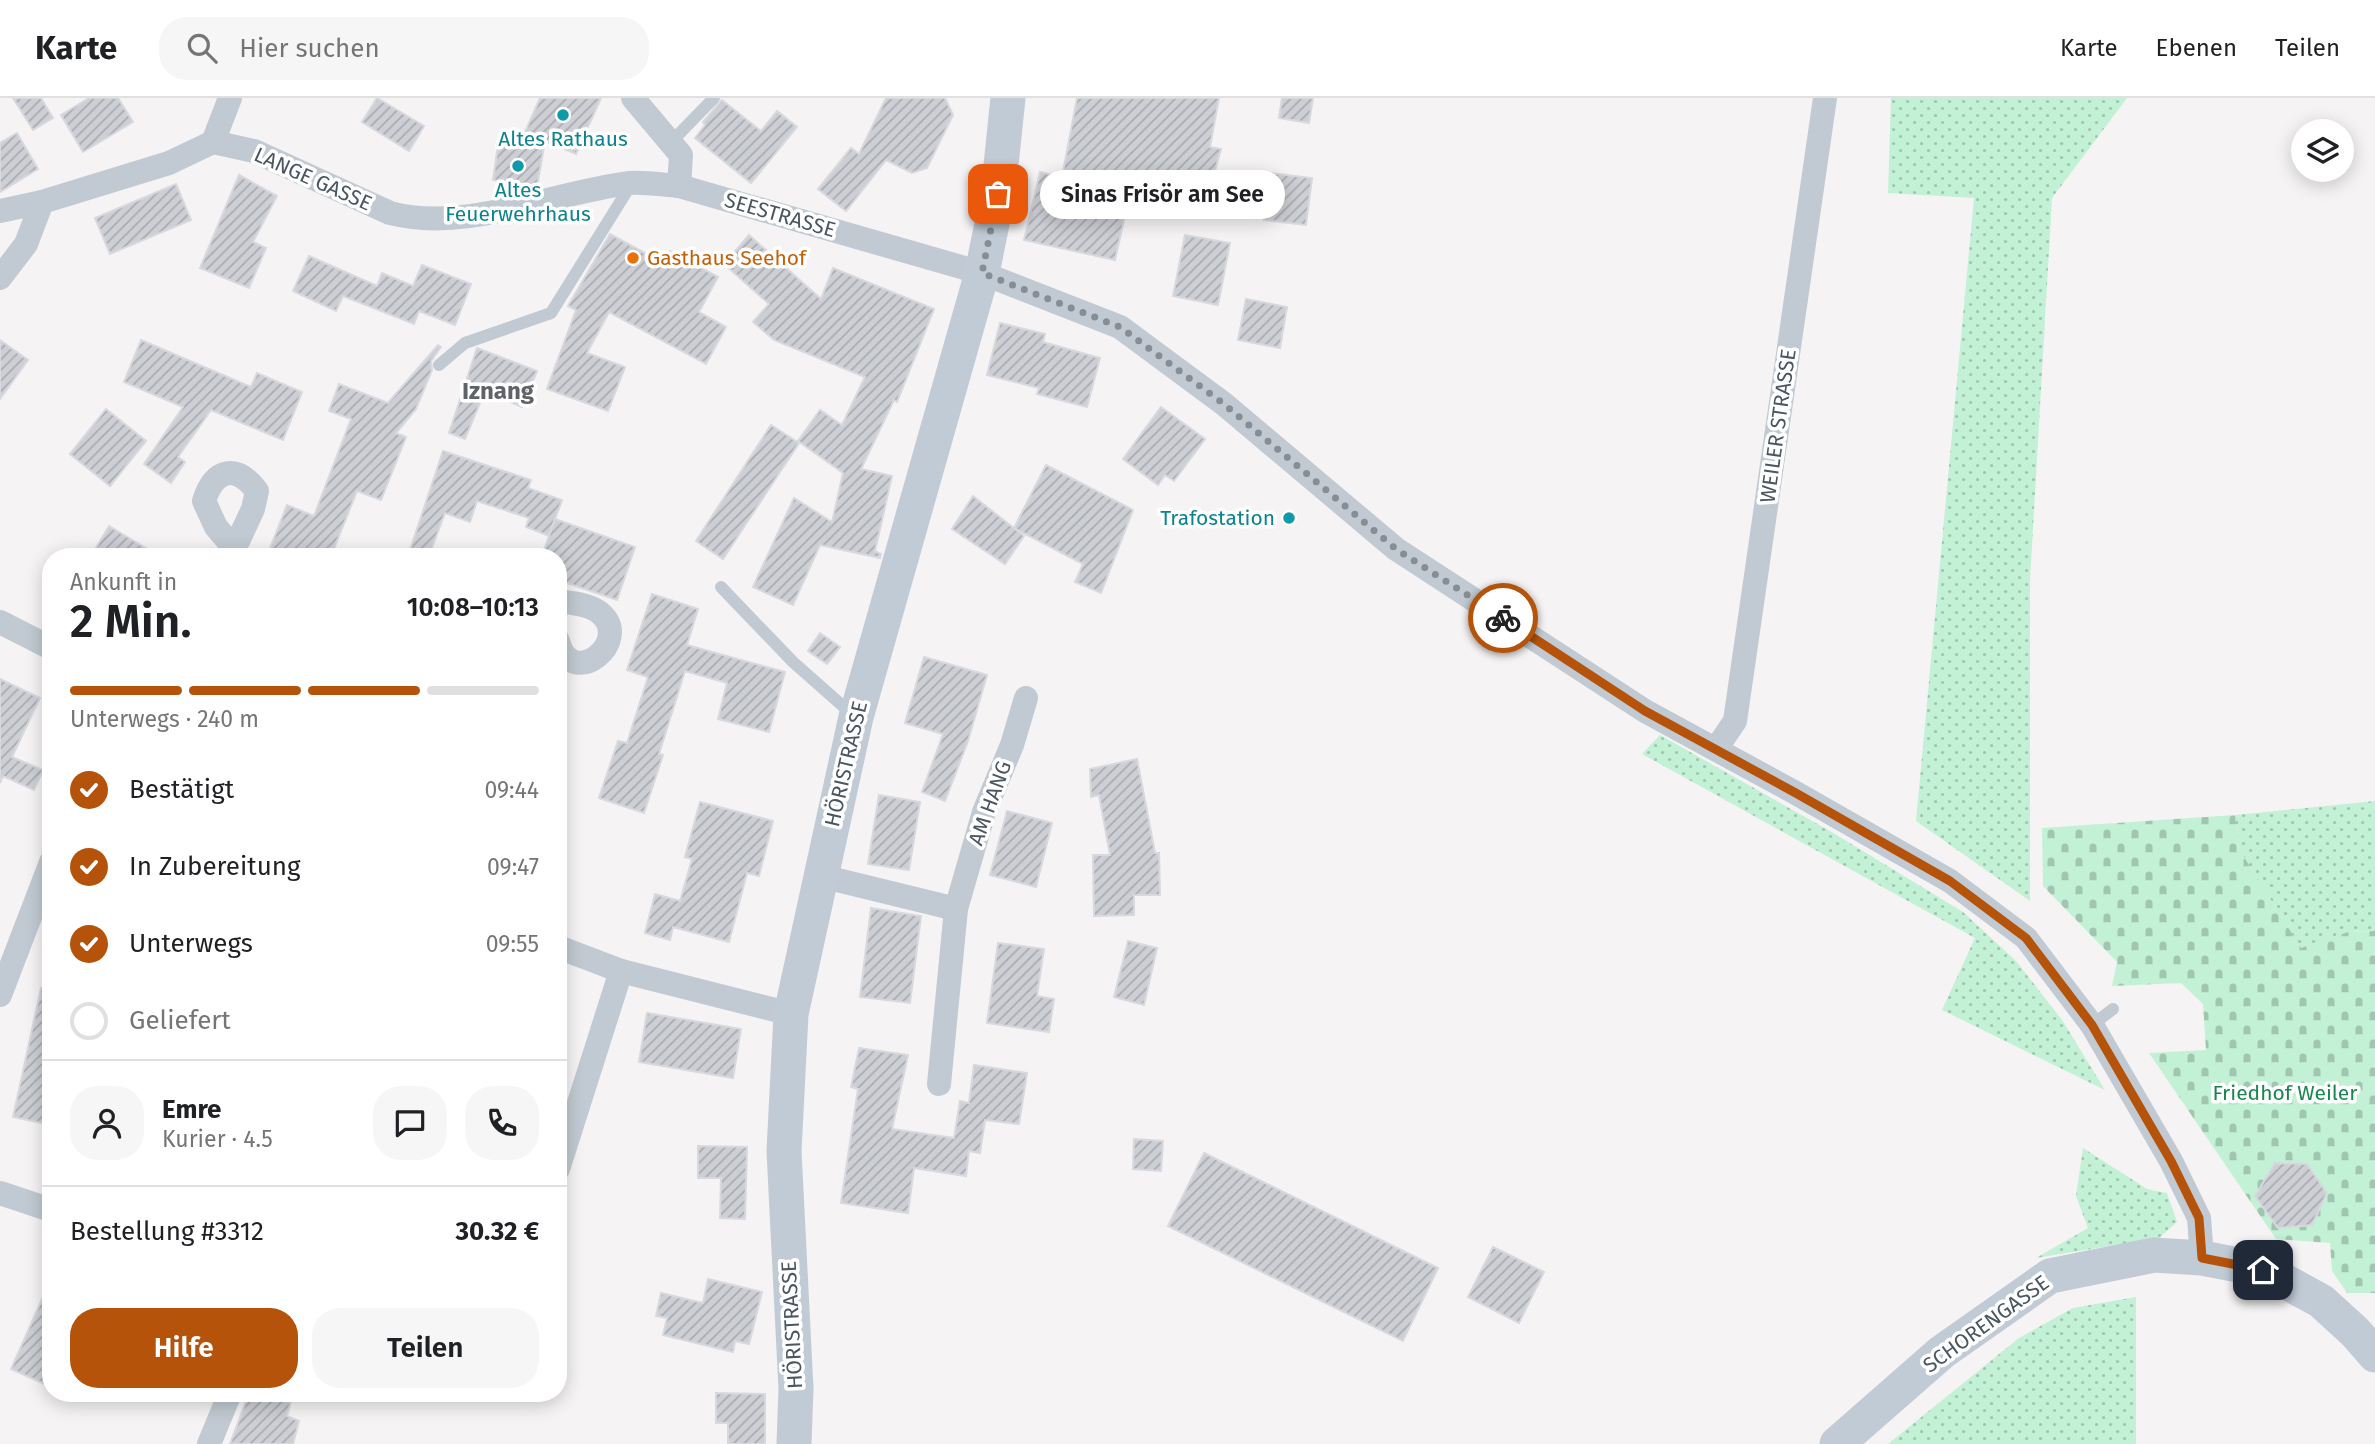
<!DOCTYPE html>
<html lang="de">
<head>
<meta charset="utf-8">
<style>
  :root { --surface:#fff; --page:#f6f6f6; --text:#202124; --muted:#757577; --line:#e0e0e0; --accent:#b45309 }
  body { margin:0; font-family:"Fira Sans",sans-serif; background:var(--page); color:var(--text); height:100vh; display:flex; flex-direction:column; font-size:26px; white-space:nowrap }
  * { box-sizing:border-box; margin:0 }
  p { font-size:23px; color:var(--muted) }
  .icon { flex:none; width:38px; height:38px; fill:none; stroke:currentColor; stroke-width:2; stroke-linecap:round; stroke-linejoin:round }
  .map { position:relative; flex:1; overflow:hidden }
  .details { position:absolute; left:42px; top:450px; width:525px; height:854px; display:flex; flex-direction:column; background:var(--surface); border-radius:28px; box-shadow:0 4px 18px #0003 }
  .details>* { flex:none }
  .buttons { position:absolute; left:2291px; top:21px; display:grid; gap:14px }
  .buttons a { display:grid; place-items:center; width:63px; height:63px; border-radius:50%; background:var(--surface); box-shadow:0 4px 18px #0003; font-size:35px }
  .pin { position:absolute; display:grid; place-items:center; width:60px; height:60px; color:#fff; margin:-30px; border-radius:14px; box-shadow:0 4px 10px #0006 }
  .courier { position:absolute; display:grid; place-items:center; width:70px; height:70px; margin:-35px; border:5px solid #b45309; border-radius:50%; background:#fff; color:#222; box-shadow:0 2px 9px #0007 }
  .bubble { position:absolute; height:49px; border-radius:24px; background:var(--surface); box-shadow:0 4px 18px #0003; font-size:23px; font-weight:600; line-height:49px; text-align:center }
  .headline em { font-style:normal; font-weight:600 }
  .headline div { display:flex; flex-direction:column-reverse }
  .headline { display:flex; align-items:center; justify-content:space-between; height:119px; padding:0 28px }
  h1 { font-size:46px; font-weight:600; line-height:52px }
  .bar { display:grid; grid-template-columns:repeat(4,1fr); gap:10px 7px; align-content:center; height:84px; padding:0 28px }
  .bar i { height:9px; border-radius:5px; background:var(--line) }
  .bar .active { background:var(--accent) }
  .bar p { grid-column:span 4 }
  .line { display:flex; align-items:center; gap:18px; padding:0 28px; border-top:2px solid var(--line) }
  .line div { flex:1 }
  .round { display:grid; place-items:center; flex:none; width:74px; height:74px; border-radius:28px; background:var(--page) }
  ol { padding:0 28px; list-style:none }
  li { display:flex; align-items:center; gap:21px; height:77px }
  li p { margin-inline-start:auto }
  li .icon { padding:7px; border-radius:50%; background:var(--accent); color:#fff; stroke-width:4 }
  li:last-child { color:var(--muted) }
  li i { width:38px; height:38px; border:4px solid var(--line); border-radius:50% }
  .primary-button { display:flex; gap:14px; margin-top:auto; padding:14px 28px }
  .primary-button a { flex:1; height:80px; border-radius:28px; background:var(--accent); color:#fff; font-size:28px; font-weight:600; line-height:80px; text-align:center }
  .primary-button a+a { background:var(--page); color:var(--text) }
  header { display:flex; align-items:center; gap:42px; box-sizing:border-box; height:98px; padding:0 35px; background:var(--surface); border-bottom:2px solid var(--line) }
  header strong { font-size:33px }
  nav { display:flex; gap:38px; margin-inline-start:auto; font-size:24px }
  .search { width:490px; height:63px; background:var(--page); display:flex; align-items:center; gap:18px; box-sizing:border-box; padding:0 24px; border-radius:28px; color:var(--muted); font-size:26px }
  .map>svg:first-child { display:block }
  .grass { fill:url(#grass-dots) }
  .cemetery { fill:url(#cemetery-stones) }
  .building { fill:url(#building-hatch); stroke:#d7d9de; stroke-width:2 }
  .lines { fill:none; stroke-linecap:round; stroke-linejoin:round }
  .lane { stroke:#c1cad2; stroke-width:12 }
  .street { stroke:#c1cad2; stroke-width:24 }
  .secondary { stroke:#c1cbd6; stroke-width:35 }
  .done { stroke:#868d94; stroke-width:7; stroke-dasharray:0 12.6 }
  .route { stroke:#b45309; stroke-width:9 }
  .culture-dot { fill:#0f9aa8; stroke:#fff; stroke-width:2.5 }
  .food-dot { fill:#e8710a; stroke:#fff; stroke-width:2.5 }
  .labels { text-anchor:middle; dominant-baseline:central; stroke-width:7; stroke-linejoin:round; paint-order:stroke }
  .culture-label { font-size:21px; fill:#0d838f; stroke:#fff }
  .street-label { font-size:21px; fill:#4a5661; stroke:#fff }
  .food-label { font-size:21px; fill:#c56008; stroke:#fff; text-anchor:start }
  .park-label { font-size:21px; fill:#17864f; stroke:#fff }
  .quarter-label { font-size:24px; font-weight:bold; fill:#5f6368; stroke:#fff }
</style>
</head>
<body>
<header>
<strong>Karte</strong>
<div class="search"><svg class="icon" aria-label="search" viewBox="0 0 24 24"><circle cx="10" cy="10" r="6"/><path d="M15 15l6 6"/></svg>Hier suchen</div>
<nav><a>Karte</a><a>Ebenen</a><a>Teilen</a></nav>
</header>
<div class="map">
<svg width="2375" height="1346" viewBox="0 0 2375 1346">
  <defs>
    <pattern id="grass-dots" width="8" height="8" patternUnits="userSpaceOnUse" patternTransform="scale(1.75)"><rect width="8" height="8" fill="#c3f1d5"/><path d="M2 2h.1M6 6h.1" fill="none" stroke="#a0c6b0" stroke-width="1.8" stroke-linecap="round"/></pattern>
    <pattern id="cemetery-stones" width="16" height="16" patternUnits="userSpaceOnUse" patternTransform="scale(1.75)"><rect width="16" height="16" fill="#c3f1d5"/><path d="M2 7V4a2 2 0 0 1 4 0v3zM10 15v-3a2 2 0 0 1 4 0v3z" fill="#a0c6b0"/></pattern>
    <pattern id="building-hatch" width="6" height="6" patternUnits="userSpaceOnUse" patternTransform="scale(1.75)"><rect width="6" height="6" fill="#cdcfd5"/><path d="M-1 1l2-2M0 6l6-6M5 7l2-2" fill="none" stroke="#a8abb0"/></pattern>
  </defs>
  <rect width="100%" height="100%" fill="#f5f3f3"/>
  <g class="grass">
    <polygon points="1891,0 2127,0 2052,100 2030,482 2030,803 1916,723 1974,100 1888,95"/>
    <polygon points="1660,637 1830,733 1963,814 2016,863 2062,922 2105,992 1942,912 1975,840 1642,656"/>
    <polygon points="2375,703 2375,833 2348,834 2301,851 2239,751 2235,717"/>
    <polygon points="2083,1050 2147,1091 2167,1095 2177,1124 2159,1140 2036,1160 2088,1130 2076,1098"/>
    <polygon points="2136,1199 2136,1346 1888,1346 2019,1240 2073,1210"/>
  </g>
  <polygon class="cemetery" points="2235,717 2239,751 2301,850 2348,834 2375,833 2375,1195 2347,1195 2332,1173 2330,1145 2276,1141 2149,955 2206,952 2203,906 2181,885 2112,888 2117,864 2043,788 2042,730"/>
  <g class="building">
    <polygon points="13,0 41,0 53,20 33,32"/>
    <polygon points="89,0 118,0 133,24 83,54 61,17"/>
    <polygon points="377,0 424,28 409,53 362,24"/>
    <polygon points="540,0 601,0 576,56 545,43 537,89 493,82 498,47 518,50"/>
    <polygon points="886,0 945,0 953,17 927,70 912,75 886,62 846,113 818,91 851,50 859,56"/>
    <polygon points="1077,0 1219,0 1210,49 1221,51 1206,106 1132,86 1115,162 1024,142 1040,74 1062,79"/>
    <polygon points="1282,0 1313,0 1309,25 1279,20"/>
    <polygon points="722,2 761,33 777,13 797,29 751,85 695,40 705,27 703,24"/>
    <polygon points="17,35 38,71 0,94 0,45"/>
    <polygon points="1270,75 1312,80 1306,127 1264,122"/>
    <polygon points="239,77 277,98 253,144 266,150 249,190 200,170"/>
    <polygon points="176,86 191,122 110,156 95,120"/>
    <polygon points="610,136 663,165 670,153 718,179 699,214 726,229 706,266 609,214 587,255 625,269 608,313 547,291 576,212 568,208"/>
    <polygon points="749,137 821,201 833,170 934,211 897,304 894,302 861,371 892,378 875,453 881,456 880,460 820,447 793,507 753,489 794,400 832,424 843,375 798,343 820,312 842,327 865,279 774,242 753,224 769,206 724,166"/>
    <polygon points="1185,137 1230,145 1218,207 1173,198"/>
    <polygon points="309,158 377,188 382,175 413,188 422,167 471,186 455,227 419,213 414,226 343,198 336,213 293,193"/>
    <polygon points="1246,201 1287,209 1280,250 1238,242"/>
    <polygon points="1000,225 1045,236 1043,244 1100,260 1087,309 1037,296 1039,290 987,277"/>
    <polygon points="0,242 28,262 0,301"/>
    <polygon points="141,242 251,289 257,275 302,294 283,342 211,312 178,359 185,364 171,385 144,366 183,309 124,284"/>
    <polygon points="438,247 441,249 431,263 432,272 416,311 396,335 406,339 381,402 357,393 331,458 267,458 287,407 314,418 351,321 329,313 339,286 388,305"/>
    <polygon points="477,250 537,273 522,309 485,293 465,341 449,335"/>
    <polygon points="1161,309 1205,341 1174,383 1165,377 1158,387 1123,361"/>
    <polygon points="106,311 146,343 110,388 70,356"/>
    <polygon points="771,327 799,345 723,461 696,443"/>
    <polygon points="443,353 531,382 528,390 562,402 549,438 526,429 529,420 477,403 470,424 445,415 429,458 408,458"/>
    <polygon points="1046,367 1133,412 1101,495 1075,484 1083,466 1014,430"/>
    <polygon points="973,398 1024,438 1005,466 952,431"/>
    <polygon points="555,421 635,449 617,502 558,482 558,458 542,458"/>
    <polygon points="109,428 159,458 91,458"/>
    <polygon points="652,496 698,511 687,547 785,574 769,634 718,621 727,585 685,573 659,656 663,657 644,715 599,700 618,643 627,645 648,579 627,572"/>
    <polygon points="820,535 840,549 827,566 808,553"/>
    <polygon points="924,559 987,577 968,643 945,703 922,694 943,636 905,625"/>
    <polygon points="0,581 40,600 12,659 43,672 34,692 3,678 0,685"/>
    <polygon points="1137,661 1155,755 1159,755 1160,797 1134,797 1134,817 1094,818 1093,757 1110,757 1099,697 1091,699 1090,671"/>
    <polygon points="879,697 920,704 909,772 868,766"/>
    <polygon points="700,704 773,723 759,778 747,775 729,844 673,829 670,842 645,835 655,796 680,803 692,761 685,759"/>
    <polygon points="1007,713 1052,725 1036,789 990,777"/>
    <polygon points="871,810 921,818 910,905 860,899"/>
    <polygon points="1128,843 1157,850 1144,907 1114,899"/>
    <polygon points="998,845 1044,851 1037,898 1054,901 1049,934 987,925"/>
    <polygon points="41,890 51,891 51,1027 13,1019"/>
    <polygon points="647,915 741,931 733,980 639,964"/>
    <polygon points="859,950 908,957 892,1031 954,1040 960,1003 969,1005 974,967 1027,975 1019,1026 985,1022 980,1055 969,1053 966,1078 914,1070 908,1115 841,1105 858,991 851,989"/>
    <polygon points="1134,1041 1163,1043 1161,1073 1133,1071"/>
    <polygon points="698,1048 747,1049 745,1121 720,1120 721,1080 698,1080"/>
    <polygon points="1204,1055 1438,1170 1403,1243 1168,1128"/>
    <polygon points="2275,1065 2307,1066 2327,1095 2312,1127 2278,1130 2255,1098"/>
    <polygon points="1493,1149 1544,1174 1519,1225 1468,1199"/>
    <polygon points="51,1181 51,1289 11,1271"/>
    <polygon points="708,1181 762,1194 749,1246 735,1243 733,1254 663,1237 667,1220 656,1218 661,1195 703,1205"/>
    <polygon points="249,1295 293,1295 287,1318 299,1323 293,1346 230,1346"/>
    <polygon points="716,1295 765,1296 765,1346 728,1346 728,1325 716,1325"/>
  </g>
  <g class="lines">
    <g class="lane">
      <polyline points="672,43 714,0"/>
      <polyline points="439,267 465,245 551,215 632,85"/>
      <polyline points="721,489 793,564 853,617"/>
      <polyline points="2092,927 2113,911"/>
    </g>
    <g class="street">
      <polyline points="633,0 681,57 679,88"/>
      <polyline points="213,44 230,0"/>
      <polyline points="0,113 42,104"/>
      <path d="M0,180L26,146L42,104L169,65L213,44L254,53L390,115C466,135 554,94 630,85C646,84 664,87 679,88L982,175L1120,229L1224,306L1396,451L1645,613L1794,694L1950,783L2026,840L2092,927L2171,1063L2199,1120L2202,1160"/>
      <path d="M231,458L253,411L257,393C236,365 214,371 204,403L216,429L234,450"/>
      <path d="M558,503C571,505 590,506 600,515C634,543 571,594 558,543"/>
      <polyline points="0,524 51,550"/>
      <polyline points="1716,651 1735,623 1825,0"/>
      <polyline points="821,778 956,811 984,714 1012,647 1026,600"/>
      <polyline points="558,849 621,873 791,916"/>
      <polyline points="0,897 51,764"/>
      <polyline points="939,986 956,811"/>
      <polyline points="558,1071 621,873"/>
      <polyline points="0,1095 51,1112"/>
      <polyline points="209,1346 230,1295"/>
    </g>
    <g class="secondary">
      <polyline points="794,1346 796,1291 784,1053 791,916 856,619 982,175 998,96 1008,0"/>
      <polyline points="1837,1346 1942,1254 2050,1178 2154,1157 2202,1160 2264,1172 2321,1203 2355,1234 2375,1257"/>
    </g>
  </g>
  <g class="lines">
    <polyline class="done" points="998,96 982,175 1120,229 1224,306 1396,451 1503,520"/>
    <polyline class="route" points="1503,520 1645,613 1794,694 1950,783 2026,840 2092,927 2171,1063 2199,1120 2202,1160 2263,1172"/>
  </g>
  <g class="culture-dot">
    <circle cx="563" cy="17" r="7"/>
    <circle cx="518" cy="68" r="7"/>
    <circle cx="1289" cy="420" r="7"/>
  </g>
  <circle class="food-dot" cx="633" cy="160" r="7"/>
  <g class="labels">
    <g class="culture-label">
      <text x="563" y="41">Altes Rathaus</text>
      <text x="518" y="92">Altes<tspan x="518" dy="24">Feuerwehrhaus</tspan></text>
      <text x="1275" y="420" text-anchor="end">Trafostation</text>
    </g>
    <g class="street-label">
      <text transform="translate(313 81) rotate(24)">LANGE GASSE</text>
      <text transform="translate(780 117) rotate(16)">SEESTRASSE</text>
      <text transform="translate(1778 328) rotate(-82)">WEILER STRASSE</text>
      <text transform="translate(846 666) rotate(-77)">HÖRISTRASSE</text>
      <text transform="translate(990 705) rotate(-70)">AM HANG</text>
      <text transform="translate(1986 1226) rotate(-36)">SCHORENGASSE</text>
      <text transform="translate(792 1227) rotate(-93)">HÖRISTRASSE</text>
    </g>
    <g class="food-label">
      <text x="647" y="160">Gasthaus Seehof</text>
    </g>
    <g class="park-label">
      <text x="2285" y="995">Friedhof Weiler</text>
    </g>
    <g class="quarter-label">
      <text x="498" y="293">Iznang</text>
    </g>
  </g>
</svg>
<div class="buttons">
<a><svg class="icon" aria-label="layers" viewBox="0 0 24 24"><path d="M12 4l9 5-9 5-9-5zM3 14l9 5 9-5"/></svg></a>
</div>
<div class="pin" style="left:998px;top:96px;background:#ea580c"><svg class="icon" aria-label="bag" viewBox="0 0 24 24"><path d="M5 8h14l-1 12H6zM9 8a3 3 0 0 1 6 0"/></svg></div>
<div class="pin" style="left:2263px;top:1172px;background:#1f2937"><svg class="icon" aria-label="home" viewBox="0 0 24 24"><path d="M3 11l9-7 9 7M6 9v11h12V9"/></svg></div>
<div class="courier" style="left:1503px;top:520px"><svg class="icon" aria-label="bike" viewBox="0 0 24 24"><circle cx="6" cy="16" r="4"/><circle cx="18" cy="16" r="4"/><path d="M6 16l4-8h5l3 8M10 8l3 8H6M13 5h3"/></svg></div>
<div class="bubble" style="left:1040px;top:72px;width:245px">Sinas Frisör am See</div>
<section class="details">
<div class="headline"><div><h1>2 Min.</h1><p>Ankunft in</p></div><em>10:08–10:13</em></div>
<div class="bar"><i class="active"></i><i class="active"></i><i class="active"></i><i></i><p>Unterwegs · 240 m</p></div>
<ol>
<li><svg class="icon" aria-label="check" viewBox="0 0 24 24"><path d="M5 12l5 5 9-10"/></svg>Bestätigt<p>09:44</p></li>
<li><svg class="icon" aria-label="check" viewBox="0 0 24 24"><path d="M5 12l5 5 9-10"/></svg>In Zubereitung<p>09:47</p></li>
<li><svg class="icon" aria-label="check" viewBox="0 0 24 24"><path d="M5 12l5 5 9-10"/></svg>Unterwegs<p>09:55</p></li>
<li><i></i>Geliefert</li>
</ol>
<div class="line" style="height:126px"><a class="round"><svg class="icon" aria-label="person" viewBox="0 0 24 24"><circle cx="12" cy="8" r="4"/><path d="M4 21q1-7 8-7t8 7"/></svg></a><div><b>Emre</b><p>Kurier · 4.5</p></div><a class="round"><svg class="icon" aria-label="chat" viewBox="0 0 24 24"><path d="M4 5h16v11H9l-5 4z"/></svg></a><a class="round"><svg class="icon" aria-label="phone" viewBox="0 0 24 24"><path d="M5 4h4l2 5-3 2q2 4 5 5l2-3 5 2v4C11 20 4 13 5 4z"/></svg></a></div>
<div class="line" style="height:91px"><div>Bestellung #3312</div><b>30.32 €</b></div>
<div class="primary-button"><a>Hilfe</a><a>Teilen</a></div>
</section>
</div>
</body>
</html>
